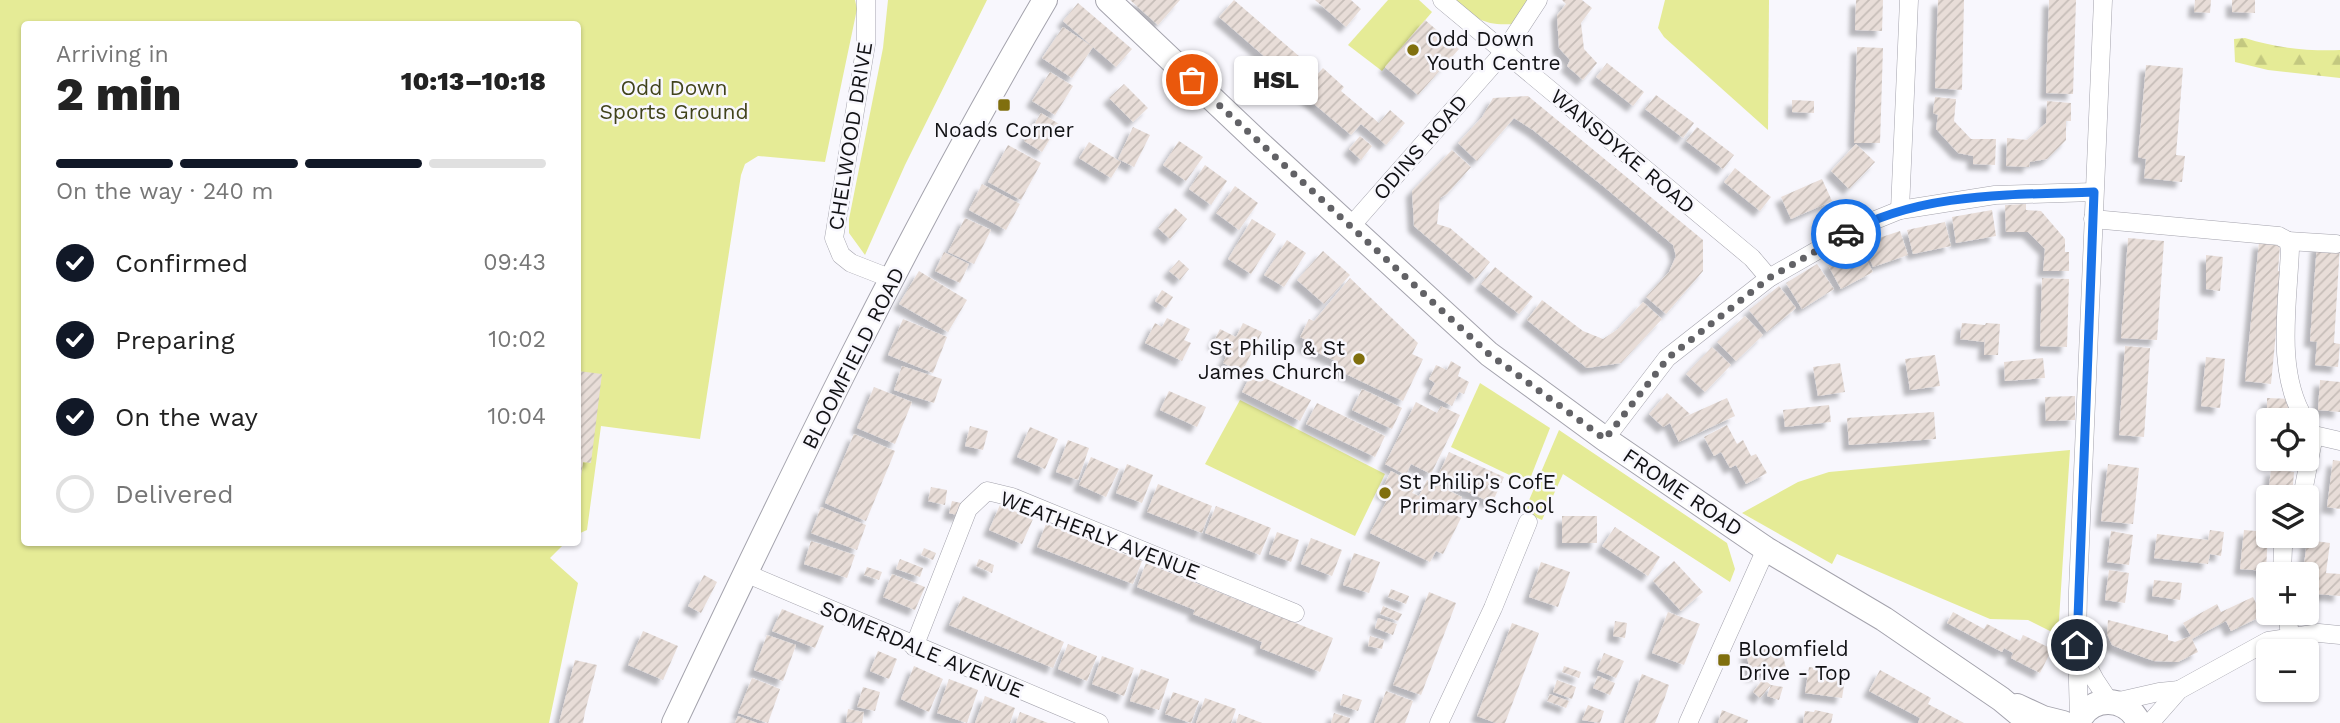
<!DOCTYPE html>
<html lang="en">
<head>
<meta charset="utf-8">
<style>
  :root { --surface:#fff; --page:#f2f2f2; --text:#222; --muted:#767676; --line:#e0e0e0; --accent:#111827 }
  body { margin:0; font-family:"Work Sans",sans-serif; background:var(--page); color:var(--text); height:100vh; display:flex; flex-direction:column; font-size:26px; white-space:nowrap }
  * { box-sizing:border-box; margin:0 }
  p { font-size:23px; color:var(--muted) }
  .icon { flex:none; width:38px; height:38px; fill:none; stroke:currentColor; stroke-width:2; stroke-linecap:round; stroke-linejoin:round }
  .map { position:relative; flex:1; overflow:hidden }
  .details { position:absolute; left:21px; top:21px; width:560px; height:525px; display:flex; flex-direction:column; background:var(--surface); border-radius:7px; box-shadow:0 2px 5px #0004 }
  .details>* { flex:none }
  .buttons { position:absolute; left:2256px; top:408px; display:grid; gap:14px }
  .buttons a { display:grid; place-items:center; width:63px; height:63px; border-radius:7px; background:var(--surface); box-shadow:0 2px 5px #0004; font-size:35px }
  .pin { position:absolute; display:grid; place-items:center; width:60px; height:60px; color:#fff; margin:-30px; border:4px solid #fff; border-radius:50%; box-shadow:0 2px 7px #0007 }
  .courier { position:absolute; display:grid; place-items:center; width:70px; height:70px; margin:-35px; border:5px solid #1a73e8; border-radius:50%; background:#fff; color:#222; box-shadow:0 2px 9px #0007 }
  .bubble { position:absolute; height:49px; border-radius:7px; background:var(--surface); box-shadow:0 2px 5px #0004; font-size:23px; font-weight:800; line-height:49px; text-align:center }
  .overview em { font-style:normal; font-weight:800 }
  .overview div { display:flex; flex-direction:column-reverse }
  .overview { display:flex; align-items:center; justify-content:space-between; height:119px; padding:0 35px }
  h1 { font-size:46px; font-weight:800; line-height:52px }
  .bar { display:grid; grid-template-columns:repeat(4,1fr); gap:10px 7px; align-content:center; height:84px; padding:0 35px }
  .bar i { height:9px; border-radius:5px; background:var(--line) }
  .bar .on { background:var(--accent) }
  .bar p { grid-column:span 4 }
  ol { padding:0 35px; list-style:none }
  li { display:flex; align-items:center; gap:21px; height:77px }
  li p { margin-inline-start:auto }
  li .icon { padding:7px; border-radius:50%; background:var(--accent); color:#fff; stroke-width:4 }
  li:last-child { color:var(--muted) }
  li i { width:38px; height:38px; border:4px solid var(--line); border-radius:50% }
  .map>svg:first-child { display:block }
  .green { fill:#e5eb96 }
  .forest { fill:url(#forest-firs) }
  .building { fill:url(#building-hatch); filter:url(#shadow) }
  .lines { fill:none; stroke-linecap:round; stroke-linejoin:round }
  .street-casing { stroke:#a4a3ad; stroke-width:19 }
  .secondary-casing { stroke:#a4a3ad; stroke-width:26 }
  .street { stroke:#fff; stroke-width:18 }
  .secondary { stroke:#fff; stroke-width:24 }
  .done { stroke:#626266; stroke-width:7; stroke-dasharray:0 12.6 }
  .route { stroke:#1a73e8; stroke-width:9 }
  .poi-dot { fill:#806f0e; stroke:#f8f7fd; stroke-width:2.5 }
  .labels { text-anchor:middle; dominant-baseline:central; stroke-width:5; stroke-linejoin:round; paint-order:stroke }
  .poi-label { font-size:21px; fill:#111114; stroke:#f8f7fd; text-anchor:start }
  .park-label { font-size:21px; fill:#41431b; stroke:#f8f7fd }
  .street-label { font-size:21px; fill:#111114; stroke:#f8f7fd }
</style>
</head>
<body>
<div class="map">
<svg width="2340" height="723" viewBox="0 0 2340 723">
  <defs>
    <pattern id="forest-firs" width="22" height="20" patternUnits="userSpaceOnUse" patternTransform="scale(1.75)"><rect width="22" height="20" fill="#e5eb96"/><path d="M5 1l3.5 6h-7zM16 11l3.5 6h-7z" fill="#c3c880"/></pattern>
    <pattern id="building-hatch" width="6" height="6" patternUnits="userSpaceOnUse" patternTransform="scale(1.75)"><rect width="6" height="6" fill="#e8ddd8"/><path d="M-1 1l2-2M0 6l6-6M5 7l2-2" fill="none" stroke="#c6bdb8"/></pattern>
    <filter id="shadow"><feDropShadow dx="-6" dy="6" stdDeviation="2" flood-color="#0004"/></filter>
  </defs>
  <rect width="100%" height="100%" fill="#f8f7fd"/>
  <g class="green">
    <polygon points="0,0 855,0 857,9 825,162 758,156 745,164 741,175 700,439 601,426 587,530 578,534 578,24 24,24 24,542 565,543 550,558 578,583 549,723 0,723"/>
    <polygon points="888,0 987,0 905,165 865,255 849,233 849,219 883,48"/>
    <polygon points="1388,0 1419,0 1432,12 1382,71 1348,45"/>
    <path d="M1455,0H1531L1514,24C1484,26 1476,19 1455,0Z"/>
    <polygon points="1665,0 1769,0 1768,130 1664,37 1658,28"/>
    <polygon points="1480,383 1550,428 1528,484 1451,447"/>
    <polygon points="1240,400 1385,474 1355,536 1205,464"/>
    <polygon points="1559,430 1727,543 1735,569 1730,582 1563,474 1542,520 1524,512"/>
    <polygon points="2070,450 2058,635 2028,620 1990,619 1837,554 1832,564 1742,513 1798,482 1829,472"/>
  </g>
  <path class="forest" d="M2245,38C2276,48 2307,51 2340,50V78L2268,70L2235,62L2234,39Z"/>
  <g class="building">
    <polygon points="1130,0 1180,0 1158,25"/>
    <polygon points="1234,0 1300,57 1278,81 1259,65 1265,57 1219,17"/>
    <polygon points="1315,0 1351,0 1361,9 1346,27"/>
    <polygon points="1562,0 1582,0 1592,8 1581,23 1584,49 1597,63 1583,80 1567,66 1570,60 1559,48 1557,15 1566,4"/>
    <polygon points="1856,0 1883,0 1882,31 1855,30"/>
    <polygon points="1938,0 1964,0 1962,90 1935,88"/>
    <polygon points="2049,0 2076,0 2073,94 2046,93"/>
    <polygon points="2195,0 2211,0 2210,13 2194,12"/>
    <polygon points="2232,0 2255,0 2255,13 2232,12"/>
    <polygon points="1078,3 1132,49 1116,67 1063,21"/>
    <polygon points="1425,20 1459,49 1418,95 1385,67"/>
    <polygon points="1063,27 1093,47 1072,78 1042,58"/>
    <polygon points="1857,47 1883,48 1880,143 1854,143"/>
    <polygon points="1607,63 1644,92 1633,106 1596,77"/>
    <polygon points="2146,65 2183,68 2176,155 2185,156 2182,182 2144,178 2146,159 2138,157"/>
    <polygon points="1323,68 1344,87 1341,91 1379,123 1390,110 1405,123 1386,145 1361,124 1351,135 1301,93"/>
    <polygon points="1050,72 1073,86 1055,115 1032,101"/>
    <polygon points="1124,84 1148,108 1133,122 1109,98"/>
    <polygon points="1656,95 1694,123 1683,138 1645,109"/>
    <polygon points="1528,96 1703,240 1703,271 1666,314 1646,297 1669,272 1676,256 1673,245 1603,186 1533,130 1514,118 1477,161 1458,143 1482,117 1493,98"/>
    <polygon points="1935,97 1956,99 1954,121 1971,139 1996,139 1995,165 1973,164 1973,156 1958,153 1936,129 1938,115 1933,113"/>
    <polygon points="1792,100 1814,101 1814,113 1792,112"/>
    <polygon points="2047,101 2071,103 2071,121 2066,121 2066,140 2047,159 2030,162 2029,167 2006,166 2007,138 2027,140 2046,123"/>
    <polygon points="1041,113 1059,124 1042,152 1024,141"/>
    <polygon points="1133,127 1150,135 1134,167 1118,159"/>
    <polygon points="1697,127 1734,155 1723,169 1686,141"/>
    <polygon points="1360,136 1372,146 1361,160 1349,149"/>
    <polygon points="1179,141 1203,157 1186,181 1163,165"/>
    <polygon points="1089,142 1121,162 1111,178 1079,158"/>
    <polygon points="1856,144 1875,162 1849,189 1831,171"/>
    <polygon points="1008,145 1041,163 1021,200 988,182"/>
    <polygon points="1452,150 1471,167 1447,194 1440,198 1437,224 1450,228 1490,262 1476,279 1414,226 1412,191"/>
    <polygon points="1205,165 1227,181 1211,205 1189,189"/>
    <polygon points="1735,168 1771,197 1760,211 1724,182"/>
    <polygon points="1822,179 1832,201 1791,219 1781,197"/>
    <polygon points="982,184 1020,204 1006,230 969,210"/>
    <polygon points="1235,186 1258,203 1239,230 1216,213"/>
    <polygon points="2026,204 2026,210 2041,211 2065,239 2065,252 2069,252 2069,271 2043,271 2045,249 2028,232 2006,232 2005,205"/>
    <polygon points="1175,208 1187,219 1170,239 1158,228"/>
    <polygon points="1992,210 1996,236 1956,243 1952,217"/>
    <polygon points="965,218 991,230 974,264 948,252"/>
    <polygon points="1252,219 1276,234 1251,274 1228,259"/>
    <polygon points="1945,222 1951,246 1913,254 1907,230"/>
    <polygon points="1900,231 1908,255 1873,267 1864,243"/>
    <polygon points="2128,238 2164,241 2157,340 2121,338"/>
    <polygon points="1287,240 1306,253 1284,287 1264,275"/>
    <polygon points="2259,242 2280,245 2278,271 2282,271 2271,384 2245,381"/>
    <polygon points="2317,244 2340,245 2334,343 2340,344 2338,367 2315,365 2317,342 2310,341"/>
    <polygon points="1860,248 1873,272 1841,289 1828,265"/>
    <polygon points="1323,251 1350,275 1324,304 1297,280"/>
    <polygon points="944,252 969,264 960,283 935,271"/>
    <polygon points="2206,255 2223,257 2220,291 2206,289"/>
    <polygon points="1179,260 1189,269 1180,280 1169,271"/>
    <polygon points="1817,264 1834,289 1802,309 1786,283"/>
    <polygon points="1495,267 1533,297 1519,314 1481,284"/>
    <polygon points="919,271 967,300 948,332 899,304"/>
    <polygon points="1350,278 1418,343 1412,354 1423,359 1403,401 1335,369 1338,362 1303,346 1306,340 1300,337 1309,319 1314,321"/>
    <polygon points="2042,278 2069,279 2067,347 2040,346"/>
    <polygon points="1779,286 1796,308 1767,332 1749,310"/>
    <polygon points="1162,290 1173,297 1166,308 1155,301"/>
    <polygon points="1542,300 1583,331 1603,339 1618,329 1643,302 1662,319 1621,363 1587,368 1527,320"/>
    <polygon points="1745,316 1763,335 1736,361 1717,342"/>
    <polygon points="1167,318 1190,329 1184,340 1191,343 1182,361 1145,343 1155,323 1162,327"/>
    <polygon points="903,319 947,337 933,373 888,355"/>
    <polygon points="1243,323 1262,332 1242,372 1223,363 1229,351 1213,343 1220,329 1236,337"/>
    <polygon points="1962,323 1985,325 1986,323 2000,324 1998,355 1984,355 1985,334 1984,342 1960,339"/>
    <polygon points="2125,346 2150,348 2144,437 2119,435"/>
    <polygon points="1712,347 1731,365 1705,392 1686,374"/>
    <polygon points="1935,355 1940,386 1910,390 1905,359"/>
    <polygon points="2206,357 2225,359 2220,408 2201,406"/>
    <polygon points="2043,358 2045,378 2005,381 2004,362"/>
    <polygon points="1451,361 1461,367 1458,376 1469,382 1464,394 1459,392 1452,406 1429,394 1435,383 1429,379 1436,365 1447,370"/>
    <polygon points="1840,363 1845,392 1818,396 1813,367"/>
    <polygon points="902,366 942,379 934,403 894,390"/>
    <polygon points="578,371 602,374 591,463 583,462 579,493"/>
    <polygon points="1252,372 1311,400 1300,421 1242,392"/>
    <polygon points="2320,380 2340,382 2340,412 2318,410"/>
    <polygon points="874,387 912,402 895,444 857,428"/>
    <polygon points="1362,389 1402,408 1392,429 1352,410"/>
    <polygon points="1169,391 1206,407 1197,427 1160,410"/>
    <polygon points="1667,393 1690,414 1680,419 1727,398 1735,416 1679,442 1670,423 1663,427 1649,414"/>
    <polygon points="2075,396 2075,420 2046,421 2045,397"/>
    <polygon points="2267,398 2292,399 2291,418 2267,417"/>
    <polygon points="1416,402 1437,413 1441,406 1460,415 1431,474 1411,464 1406,475 1385,464"/>
    <polygon points="1317,403 1385,436 1375,457 1306,424"/>
    <polygon points="1829,405 1831,422 1785,427 1783,410"/>
    <polygon points="1934,412 1936,439 1849,445 1847,418"/>
    <polygon points="1727,425 1737,444 1743,440 1751,456 1756,454 1767,473 1746,484 1736,465 1730,468 1721,452 1714,456 1704,437"/>
    <polygon points="970,426 988,431 983,450 965,446"/>
    <polygon points="1030,427 1058,439 1045,469 1017,457"/>
    <polygon points="854,434 895,451 866,521 825,503"/>
    <polygon points="1068,440 1089,448 1078,480 1056,472"/>
    <polygon points="1449,452 1504,477 1492,503 1437,478"/>
    <polygon points="1091,457 1119,469 1106,497 1079,485"/>
    <polygon points="2274,458 2298,458 2297,464 2273,462"/>
    <polygon points="2333,460 2340,461 2340,509 2327,507"/>
    <polygon points="1127,464 1153,475 1142,503 1116,493"/>
    <polygon points="2108,464 2139,468 2133,524 2101,521"/>
    <polygon points="2271,469 2294,472 2292,497 2268,497"/>
    <polygon points="1391,471 1417,485 1412,493 1419,496 1427,480 1462,497 1453,514 1461,518 1443,554 1436,551 1430,562 1370,533 1389,496 1381,492"/>
    <polygon points="1158,484 1212,506 1202,533 1147,512"/>
    <polygon points="931,487 947,490 945,505 928,501"/>
    <polygon points="952,501 965,504 961,516 949,513"/>
    <polygon points="1000,505 1033,519 1022,544 989,530"/>
    <polygon points="1216,506 1271,528 1260,555 1205,533"/>
    <polygon points="821,507 866,525 857,550 811,533"/>
    <rect x="1562" y="516" width="35" height="27"/>
    <polygon points="1046,524 1142,561 1133,584 1037,547"/>
    <polygon points="1615,527 1660,557 1648,576 1602,546"/>
    <polygon points="2210,530 2224,532 2221,556 2210,554 2208,564 2154,558 2157,534 2208,540"/>
    <polygon points="2244,530 2268,532 2266,571 2240,569"/>
    <polygon points="2111,531 2133,535 2129,565 2107,562"/>
    <polygon points="1277,532 1299,540 1291,562 1269,554"/>
    <polygon points="1311,538 1342,550 1332,576 1301,564"/>
    <polygon points="2307,540 2330,543 2326,573 2340,574 2340,596 2306,593 2306,574 2303,574"/>
    <polygon points="811,541 855,555 847,578 804,564"/>
    <polygon points="924,548 936,553 933,560 921,555"/>
    <polygon points="1354,553 1380,562 1369,593 1343,585"/>
    <polygon points="900,559 923,568 920,577 896,569"/>
    <polygon points="979,559 994,565 992,573 976,566"/>
    <polygon points="1674,561 1703,592 1681,611 1653,581"/>
    <polygon points="1541,562 1570,572 1558,607 1529,597"/>
    <polygon points="1146,563 1333,638 1320,672 1260,648 1262,642 1193,614 1195,610 1137,587"/>
    <polygon points="867,567 882,572 879,580 864,575"/>
    <polygon points="2109,570 2129,573 2125,603 2105,600"/>
    <polygon points="892,574 925,587 915,610 883,597"/>
    <polygon points="704,575 717,582 701,613 688,606"/>
    <polygon points="2154,580 2182,583 2180,600 2152,596"/>
    <polygon points="1391,589 1409,596 1406,604 1388,597"/>
    <polygon points="1429,592 1456,603 1421,695 1393,685"/>
    <polygon points="963,596 1064,642 1053,668 949,625"/>
    <polygon points="2253,597 2262,616 2231,631 2226,621 2192,639 2198,652 2178,662 2154,661 2126,651 2112,645 2107,634 2108,620 2168,635 2168,640 2175,642 2191,636 2183,623 2217,604 2221,612"/>
    <polygon points="1383,606 1402,614 1398,621 1380,614"/>
    <polygon points="782,609 824,626 815,648 772,631"/>
    <polygon points="1668,612 1700,624 1684,665 1652,653"/>
    <polygon points="1953,612 1984,629 1987,624 2020,641 2023,635 2052,649 2040,673 2011,658 2013,653 2004,648 2002,652 1947,623"/>
    <polygon points="1378,618 1397,624 1393,635 1375,628"/>
    <polygon points="1615,621 1627,623 1625,638 1613,636"/>
    <polygon points="1512,623 1539,633 1505,723 1496,723 1477,716"/>
    <polygon points="643,631 678,646 663,680 628,665"/>
    <polygon points="767,635 796,645 783,681 754,670"/>
    <polygon points="1370,636 1384,640 1382,649 1368,646"/>
    <polygon points="1068,644 1097,656 1087,681 1058,669"/>
    <polygon points="1780,644 1786,668 1751,676 1746,652"/>
    <polygon points="878,651 897,659 889,679 870,671"/>
    <polygon points="1604,653 1624,661 1616,678 1597,670"/>
    <polygon points="1102,656 1134,668 1124,696 1092,684"/>
    <polygon points="575,660 597,665 585,712 583,723 559,723"/>
    <polygon points="914,666 943,679 929,712 901,699"/>
    <polygon points="1564,666 1581,672 1579,678 1562,672"/>
    <polygon points="1809,667 1846,673 1842,698 1805,693"/>
    <polygon points="1141,669 1169,679 1159,710 1130,701"/>
    <polygon points="1880,670 1931,698 1928,704 1964,723 1918,723 1920,718 1869,691"/>
    <polygon points="1642,674 1669,685 1664,700 1655,723 1624,723"/>
    <polygon points="1598,676 1615,683 1610,695 1593,688"/>
    <polygon points="752,678 780,689 768,723 738,713"/>
    <polygon points="949,679 978,690 967,723 937,713"/>
    <polygon points="1763,679 1771,685 1783,687 1779,700 1767,696 1771,685 1760,698 1753,692"/>
    <polygon points="1557,680 1576,687 1572,699 1553,692"/>
    <polygon points="863,687 880,692 875,711 857,707"/>
    <polygon points="1386,691 1413,701 1405,723 1374,723"/>
    <polygon points="1173,692 1199,701 1191,723 1165,714"/>
    <polygon points="1343,694 1362,700 1358,711 1340,705"/>
    <polygon points="1550,694 1569,701 1566,708 1547,701"/>
    <polygon points="985,696 1015,708 1010,723 975,723"/>
    <polygon points="1205,698 1236,709 1231,723 1196,723"/>
    <polygon points="1588,705 1604,711 1600,723 1582,720"/>
    <polygon points="848,709 864,712 862,723 846,722"/>
    <polygon points="1722,710 1748,720 1747,723 1718,723"/>
    <polygon points="1815,710 1833,714 1831,723 1803,723 1805,711 1814,712"/>
    <polygon points="1020,712 1048,723 1016,723"/>
    <polygon points="1334,713 1350,718 1349,723 1331,723"/>
    <polygon points="1239,714 1262,723 1236,723"/>
    <polygon points="738,716 757,723 735,723"/>
  </g>
  <g class="lines">
    <defs>
      <g id="street">
        <polyline points="866,0 866,44 834,238 841,255 851,263 892,279"/>
        <polyline points="1442,0 1752,258 1769,278"/>
        <polyline points="1900,210 1909,0"/>
        <path d="M2093,219L2279,236L2288,241L2290,249C2288,304 2275,372 2305,420"/>
        <polyline points="1351,226 1504,52 1538,0"/>
        <polyline points="2288,241 2336,244"/>
        <polyline points="2314,435 2340,441"/>
        <polyline points="1605,439 1667,358 1769,278 1858,227 1900,210 1995,195 2094,192"/>
        <polyline points="2302,497 2314,435"/>
        <polyline points="745,573 1099,723"/>
        <polyline points="2282,574 2283,547 2288,536"/>
        <polyline points="2287,612 2290,636"/>
        <polyline points="914,647 968,509 987,491 1012,497 1295,613"/>
        <polyline points="2078,648 2095,680 2109,701"/>
        <polyline points="2115,702 2159,692 2179,690"/>
        <polyline points="2079,719 2077,645 2078,591 2103,0"/>
        <polyline points="1439,723 1493,608 1528,522"/>
        <polyline points="1688,723 1766,549"/>
        <polyline points="2150,723 2179,690 2268,641 2319,633 2340,635"/>
      </g>
      <g id="secondary">
        <polyline points="1108,0 1258,142 1489,354 1605,439 1766,549 1884,619 2001,699 2030,723"/>
        <polyline points="2017,706 2043,718 2063,723"/>
        <path d="M674,723C790,478 908,233 1045,0"/>
        <path d="M2078,723C2090,695 2126,695 2139,723"/>
      </g>
    </defs>
    <use href="#street" class="street-casing"/>
    <use href="#secondary" class="secondary-casing"/>
    <use href="#street" class="street"/>
    <use href="#secondary" class="secondary"/>
  </g>
  <g class="lines">
    <polyline class="done" points="1192,80 1489,354 1605,439 1668,358 1769,278 1846,234"/>
    <path class="route" d="M1846,234C1918,192 2012,195 2094,192L2077,645"/>
  </g>
  <g class="poi-dot">
    <circle cx="1413" cy="50" r="7"/>
    <rect x="997" y="98" width="14" height="14" rx="3.5"/>
    <circle cx="1359" cy="359" r="7"/>
    <circle cx="1385" cy="493" r="7"/>
    <rect x="1717" y="653" width="14" height="14" rx="3.5"/>
  </g>
  <g class="labels">
    <g class="poi-label">
      <text x="1427" y="38">Odd Down<tspan x="1427" dy="24">Youth Centre</tspan></text>
      <text x="1004" y="129" text-anchor="middle">Noads Corner</text>
      <text x="1345" y="347" text-anchor="end">St Philip &amp; St<tspan x="1345" dy="24">James Church</tspan></text>
      <text x="1399" y="481">St Philip's CofE<tspan x="1399" dy="24">Primary School</tspan></text>
      <text x="1738" y="648">Bloomfield<tspan x="1738" dy="24">Drive - Top</tspan></text>
    </g>
    <g class="park-label">
      <text x="674" y="87">Odd Down<tspan x="674" dy="24">Sports Ground</tspan></text>
    </g>
    <g class="street-label">
      <text transform="translate(850 136) rotate(-81)">CHELWOOD DRIVE</text>
      <text transform="translate(1420 147) rotate(-49)">ODINS ROAD</text>
      <text transform="translate(1623 151) rotate(40)">WANSDYKE ROAD</text>
      <text transform="translate(853 358) rotate(-63)">BLOOMFIELD ROAD</text>
      <text transform="translate(1683 492) rotate(34)">FROME ROAD</text>
      <text transform="translate(1100 535) rotate(21)">WEATHERLY AVENUE</text>
      <text transform="translate(922 649) rotate(23)">SOMERDALE AVENUE</text>
    </g>
  </g>
</svg>
<div class="buttons">
<a><svg class="icon" aria-label="locate" viewBox="0 0 24 24"><circle cx="12" cy="12" r="6"/><path d="M12 2v4M12 18v4M2 12h4M18 12h4"/></svg></a>
<a><svg class="icon" aria-label="layers" viewBox="0 0 24 24"><path d="M12 4l9 5-9 5-9-5zM3 14l9 5 9-5"/></svg></a>
<a>+</a>
<a>−</a>
</div>
<div class="pin" style="left:1192px;top:80px;background:#ea580c"><svg class="icon" aria-label="bag" viewBox="0 0 24 24"><path d="M5 8h14l-1 12H6zM9 8a3 3 0 0 1 6 0"/></svg></div>
<div class="pin" style="left:2077px;top:645px;background:#1f2937"><svg class="icon" aria-label="home" viewBox="0 0 24 24"><path d="M3 11l9-7 9 7M6 9v11h12V9"/></svg></div>
<div class="courier" style="left:1846px;top:234px"><svg class="icon" aria-label="car" viewBox="0 0 24 24"><path d="M5 17H2v-5l4-1 3-4h7l3 4 3 1v5h-3M9 17h6M6 11h13"/><circle cx="7" cy="17" r="2"/><circle cx="17" cy="17" r="2"/></svg></div>
<div class="bubble" style="left:1234px;top:56px;width:84px">HSL</div>
<section class="details">
<div class="overview"><div><h1>2 min</h1><p>Arriving in</p></div><em>10:13–10:18</em></div>
<div class="bar"><i class="on"></i><i class="on"></i><i class="on"></i><i></i><p>On the way · 240 m</p></div>
<ol>
<li><svg class="icon" aria-label="check" viewBox="0 0 24 24"><path d="M5 12l5 5 9-10"/></svg>Confirmed<p>09:43</p></li>
<li><svg class="icon" aria-label="check" viewBox="0 0 24 24"><path d="M5 12l5 5 9-10"/></svg>Preparing<p>10:02</p></li>
<li><svg class="icon" aria-label="check" viewBox="0 0 24 24"><path d="M5 12l5 5 9-10"/></svg>On the way<p>10:04</p></li>
<li><i></i>Delivered</li>
</ol>
</section>
</div>
</body>
</html>
